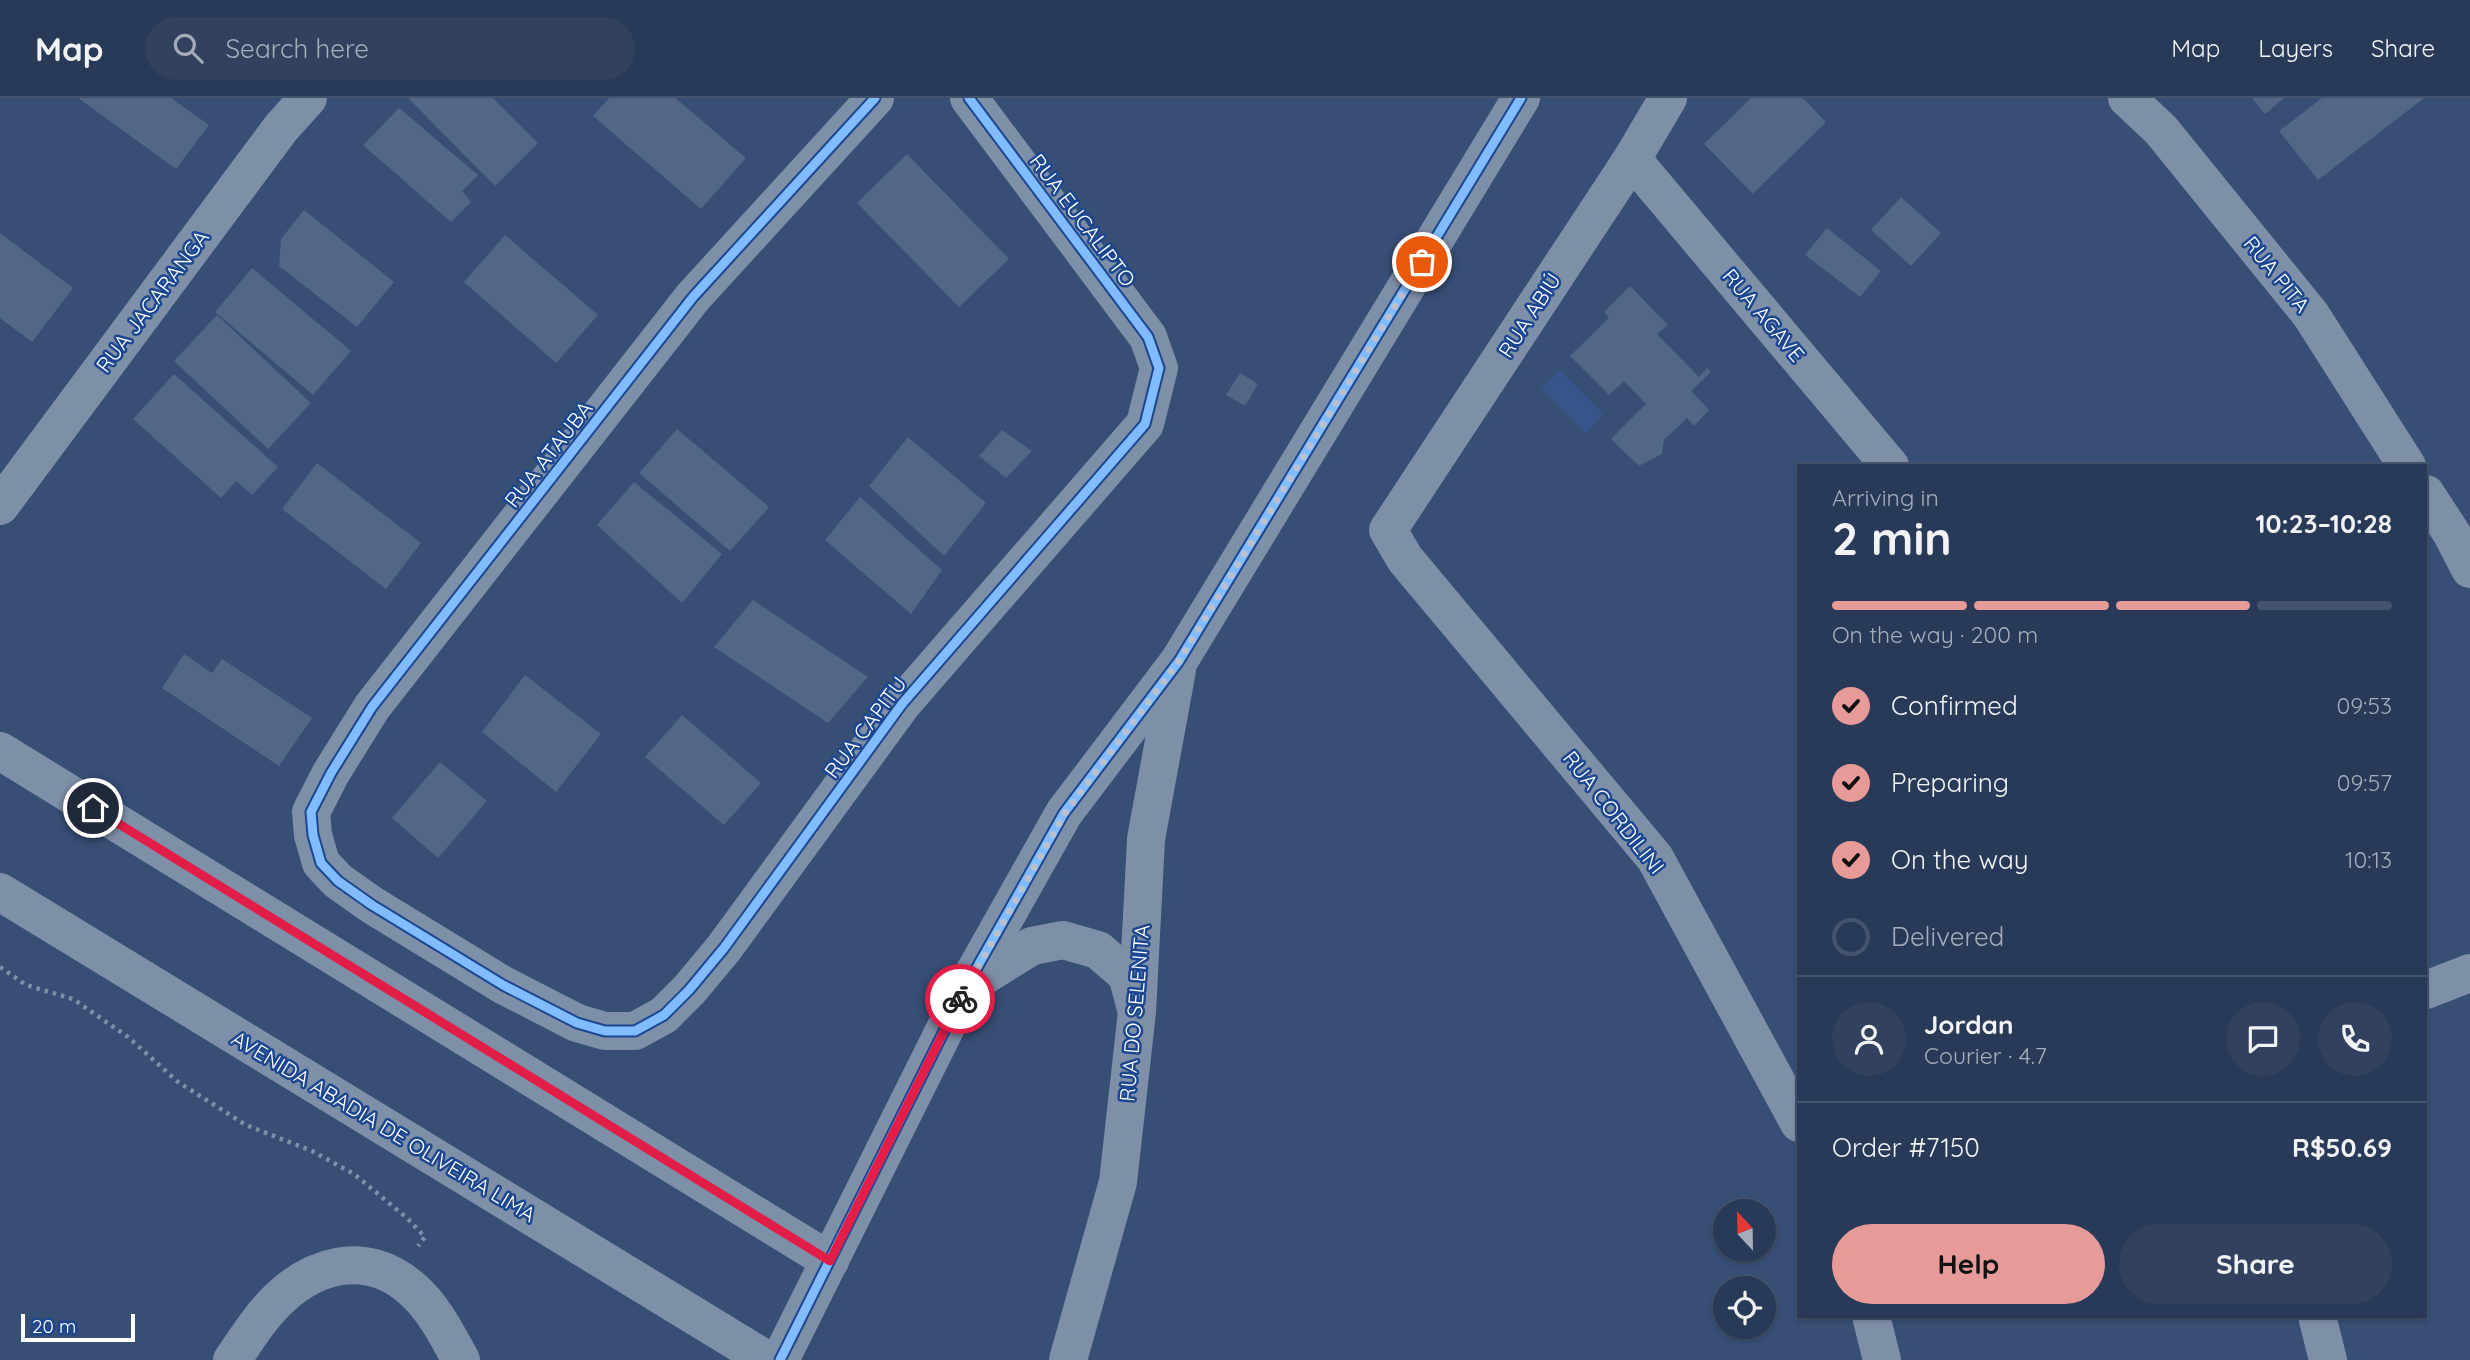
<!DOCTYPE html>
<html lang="en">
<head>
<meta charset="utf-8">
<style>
  :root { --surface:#293a58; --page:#31415e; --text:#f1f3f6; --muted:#a5adba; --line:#45546e; --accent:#e69b98 }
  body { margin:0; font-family:Quicksand,sans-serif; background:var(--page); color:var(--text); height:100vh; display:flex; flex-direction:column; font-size:26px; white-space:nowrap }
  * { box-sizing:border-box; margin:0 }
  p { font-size:23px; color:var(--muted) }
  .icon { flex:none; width:38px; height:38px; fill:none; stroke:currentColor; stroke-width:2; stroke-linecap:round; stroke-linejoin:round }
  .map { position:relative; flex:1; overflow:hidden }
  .details { position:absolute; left:1797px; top:366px; width:630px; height:854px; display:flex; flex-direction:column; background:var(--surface); border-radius:0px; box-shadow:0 2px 5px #0004,0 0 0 2px var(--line) }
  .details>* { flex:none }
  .needle { width:46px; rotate:338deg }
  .buttons { position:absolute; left:1713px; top:1101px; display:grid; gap:14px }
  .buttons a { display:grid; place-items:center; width:63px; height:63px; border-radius:50%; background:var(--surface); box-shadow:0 2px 5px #0004,0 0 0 2px var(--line); font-size:35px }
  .scale { position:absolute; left:21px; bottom:18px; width:114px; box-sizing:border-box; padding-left:7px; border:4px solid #fff; border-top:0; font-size:19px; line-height:24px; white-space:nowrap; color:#fff; -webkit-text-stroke:5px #1c4790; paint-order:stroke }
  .pin { position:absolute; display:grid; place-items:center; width:60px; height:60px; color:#fff; margin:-30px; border:4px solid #fff; border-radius:50%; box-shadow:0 2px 7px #0007 }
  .courier { position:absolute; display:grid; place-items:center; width:70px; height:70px; margin:-35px; border:5px solid #e11d48; border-radius:50%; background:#fff; color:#222; box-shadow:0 2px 9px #0007 }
  .overview em { font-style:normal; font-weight:700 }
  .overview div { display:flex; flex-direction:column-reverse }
  .overview { display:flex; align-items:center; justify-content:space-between; height:119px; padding:0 35px }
  h1 { font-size:46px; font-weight:700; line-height:52px }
  .bar { display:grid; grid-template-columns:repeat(4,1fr); gap:10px 7px; align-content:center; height:84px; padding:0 35px }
  .bar i { height:9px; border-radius:5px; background:var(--line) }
  .bar .active { background:var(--accent) }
  .bar p { grid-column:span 4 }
  .line { display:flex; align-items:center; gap:18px; padding:0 35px; border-top:2px solid var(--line) }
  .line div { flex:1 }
  .round { display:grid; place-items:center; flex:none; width:74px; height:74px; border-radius:37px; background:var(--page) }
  ol { padding:0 35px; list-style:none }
  li { display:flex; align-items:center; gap:21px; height:77px }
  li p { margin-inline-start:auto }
  li .icon { padding:7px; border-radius:50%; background:var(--accent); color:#111; stroke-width:4 }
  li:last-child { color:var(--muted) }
  li i { width:38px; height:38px; border:4px solid var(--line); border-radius:50% }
  .button { display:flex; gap:14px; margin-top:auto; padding:14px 35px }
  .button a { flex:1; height:80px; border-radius:42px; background:var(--accent); color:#111; font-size:28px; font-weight:700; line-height:80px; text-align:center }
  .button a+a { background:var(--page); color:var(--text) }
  header { display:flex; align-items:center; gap:42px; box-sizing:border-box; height:98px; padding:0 35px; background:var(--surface); border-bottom:2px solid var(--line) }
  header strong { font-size:33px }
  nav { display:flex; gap:38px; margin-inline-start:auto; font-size:24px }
  .search { width:490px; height:63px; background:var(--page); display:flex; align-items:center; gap:18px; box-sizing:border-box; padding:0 24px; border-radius:38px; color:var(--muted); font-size:26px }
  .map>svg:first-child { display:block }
  .water { fill:#37558a }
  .building { fill:#526685 }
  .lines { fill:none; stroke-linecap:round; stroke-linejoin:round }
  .path { stroke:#7e8fa8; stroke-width:4.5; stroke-dasharray:3.5 5; stroke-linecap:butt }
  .minor { stroke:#7e8fa8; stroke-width:38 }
  .cycleway-casing { stroke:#1c4790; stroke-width:13 }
  .cycleway { stroke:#80bcff; stroke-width:9 }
  .done { stroke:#b9c1cf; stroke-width:7; stroke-dasharray:0 12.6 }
  .route { stroke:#e11d48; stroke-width:9 }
  .labels { text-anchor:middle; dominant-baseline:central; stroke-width:5; stroke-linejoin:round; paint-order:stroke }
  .street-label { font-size:21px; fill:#fff; stroke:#1c4790 }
</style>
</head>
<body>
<header>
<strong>Map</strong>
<div class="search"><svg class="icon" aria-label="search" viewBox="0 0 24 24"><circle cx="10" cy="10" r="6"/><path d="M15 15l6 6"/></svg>Search here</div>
<nav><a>Map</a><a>Layers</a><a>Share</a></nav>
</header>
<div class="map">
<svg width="2470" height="1262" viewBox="0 0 2470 1262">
  <rect width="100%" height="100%" fill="#374e75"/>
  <polygon class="water" points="1560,272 1603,316 1586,335 1541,291"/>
  <g class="building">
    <polygon points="78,0 171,0 209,27 176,71"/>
    <polygon points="408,0 493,0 538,45 495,88"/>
    <polygon points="609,0 675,0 746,60 701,111 593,18"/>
    <polygon points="1751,0 1803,0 1826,24 1753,96 1704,46"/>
    <polygon points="2252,0 2284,0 2265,16"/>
    <polygon points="2322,0 2424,0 2318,82 2279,33"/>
    <polygon points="399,10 478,77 462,93 471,104 451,124 363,47"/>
    <polygon points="907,56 1009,161 959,209 857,105"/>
    <polygon points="1901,99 1941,135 1911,168 1871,132"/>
    <polygon points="304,112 394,184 357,229 279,168 281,141"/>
    <polygon points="1827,130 1881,173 1860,199 1805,157"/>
    <polygon points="0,135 73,190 32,244 0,220"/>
    <polygon points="505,137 598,217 556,265 464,184"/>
    <polygon points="252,170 351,253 313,297 215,214"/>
    <polygon points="1630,188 1668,227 1657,236 1699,279 1707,270 1711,274 1691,293 1709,312 1694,328 1687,320 1664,342 1662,356 1639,368 1611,341 1646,306 1624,283 1609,297 1570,258 1609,220 1604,214"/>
    <polygon points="217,217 311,305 268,351 174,263"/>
    <polygon points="1240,275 1258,286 1245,308 1226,297"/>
    <polygon points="174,276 278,369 252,397 236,383 221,400 133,321"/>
    <polygon points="677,331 769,409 730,453 639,375"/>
    <polygon points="1002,332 1032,353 1006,380 979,358"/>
    <polygon points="908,339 986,405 944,458 869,388"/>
    <polygon points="317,365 421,445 386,491 282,411"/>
    <polygon points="634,384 722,456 682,505 597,427"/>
    <polygon points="860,399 942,472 911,516 825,442"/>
    <polygon points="753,502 868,579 828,625 714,549"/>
    <polygon points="184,556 212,575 222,561 312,620 279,668 162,590"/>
    <polygon points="525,577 601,636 556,694 482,634"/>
    <polygon points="682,617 761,685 724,727 645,659"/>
    <polygon points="440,664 487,703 438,760 392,720"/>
  </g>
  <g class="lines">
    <polyline class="path" points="0,869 26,887 73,901 128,939 178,984 246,1027 312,1053 354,1076 407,1120 425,1139 418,1148"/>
    <g class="minor">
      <polyline points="875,0 693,199 372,609 331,675 311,714 313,737 321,765 338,783 372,807 503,887 577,925 605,933 635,933 664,917 689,892 724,850 902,606 1145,326 1159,270 1148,239 969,0"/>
      <polyline points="1668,0 1632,61 1388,432 1405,461 1655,760 1799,1025"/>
      <polyline points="2127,0 2161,32 2311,217 2407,368"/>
      <polyline points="1632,61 1890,368"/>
      <polyline points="2426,396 2452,436 2470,471"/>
      <polyline points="0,408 281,30 308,0"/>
      <polyline points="0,653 830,1163"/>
      <polyline points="0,794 767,1262"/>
      <polyline points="971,886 1032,848 1063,842 1098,852 1127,877 1136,911"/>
      <polyline points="2426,892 2470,875"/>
      <polyline points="1871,1218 1882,1262"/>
      <polyline points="2317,1218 2328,1262"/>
      <path d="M232,1262C244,1245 256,1225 270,1210C309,1167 365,1149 412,1191C434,1210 447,1237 461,1262"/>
      <polyline points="780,1262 966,889 1064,715 1179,563 1521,0"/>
      <polyline points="1068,1262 1118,1084 1137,914 1146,741 1177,572"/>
    </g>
    <defs>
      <g id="cycleway">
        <polyline points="875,0 693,199 372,609 331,675 311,714 313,737 321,765 338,783 372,807 503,887 577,925 605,933 635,933 664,917 689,892 724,850 902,606 1145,326 1159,270 1148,239 969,0"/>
        <polyline points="780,1262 966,889 1064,715 1179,563 1521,0"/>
      </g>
    </defs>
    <use href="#cycleway" class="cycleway-casing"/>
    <use href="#cycleway" class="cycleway"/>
  </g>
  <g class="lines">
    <polyline class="done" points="960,901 1065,715 1179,563 1422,164"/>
    <polyline class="route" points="93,710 830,1163 960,901"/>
  </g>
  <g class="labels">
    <g class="street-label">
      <text transform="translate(1083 122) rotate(53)">RUA EUCALIPTO</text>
      <text transform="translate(2277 176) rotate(51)">RUA PITA</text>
      <text transform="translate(152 203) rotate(-53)">RUA JACARANGA</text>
      <text transform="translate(1529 217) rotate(-57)">RUA ABIÚ</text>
      <text transform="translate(1764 217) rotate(50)">RUA AGAVE</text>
      <text transform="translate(548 356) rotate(-52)">RUA ATAUBA</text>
      <text transform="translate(865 629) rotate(-53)">RUA CAPITU</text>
      <text transform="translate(1614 714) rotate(52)">RUA CORDILINI</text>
      <text transform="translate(1134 915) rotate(-85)">RUA DO SELENITA</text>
      <text transform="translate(384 1028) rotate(31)">AVENIDA ABADIA DE OLIVEIRA LIMA</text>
    </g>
  </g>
</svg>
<div class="buttons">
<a><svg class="needle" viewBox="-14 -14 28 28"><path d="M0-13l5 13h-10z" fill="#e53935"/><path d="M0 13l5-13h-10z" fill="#a5adba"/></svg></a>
<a><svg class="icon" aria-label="locate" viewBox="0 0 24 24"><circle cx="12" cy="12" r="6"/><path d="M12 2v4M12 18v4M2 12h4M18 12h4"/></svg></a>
</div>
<div class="scale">20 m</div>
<div class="pin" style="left:1422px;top:164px;background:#ea580c"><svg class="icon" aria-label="bag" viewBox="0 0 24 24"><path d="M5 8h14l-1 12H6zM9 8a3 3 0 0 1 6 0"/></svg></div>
<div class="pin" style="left:93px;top:710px;background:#1f2937"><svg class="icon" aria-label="home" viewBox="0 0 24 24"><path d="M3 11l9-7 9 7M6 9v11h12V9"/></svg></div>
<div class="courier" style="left:960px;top:901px"><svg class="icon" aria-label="bike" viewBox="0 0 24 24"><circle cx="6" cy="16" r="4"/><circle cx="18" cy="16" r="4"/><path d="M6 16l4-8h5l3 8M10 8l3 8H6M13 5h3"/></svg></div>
<section class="details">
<div class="overview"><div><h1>2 min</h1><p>Arriving in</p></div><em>10:23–10:28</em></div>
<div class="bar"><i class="active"></i><i class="active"></i><i class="active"></i><i></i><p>On the way · 200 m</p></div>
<ol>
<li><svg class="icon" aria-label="check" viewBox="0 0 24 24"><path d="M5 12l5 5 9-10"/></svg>Confirmed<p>09:53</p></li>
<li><svg class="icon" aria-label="check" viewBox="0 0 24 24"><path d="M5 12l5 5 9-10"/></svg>Preparing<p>09:57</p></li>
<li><svg class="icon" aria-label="check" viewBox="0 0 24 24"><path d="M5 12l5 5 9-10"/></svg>On the way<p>10:13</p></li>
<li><i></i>Delivered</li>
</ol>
<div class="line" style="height:126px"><a class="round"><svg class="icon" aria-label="person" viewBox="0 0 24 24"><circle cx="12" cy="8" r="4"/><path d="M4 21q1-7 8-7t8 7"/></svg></a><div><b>Jordan</b><p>Courier · 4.7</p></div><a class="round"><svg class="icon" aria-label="chat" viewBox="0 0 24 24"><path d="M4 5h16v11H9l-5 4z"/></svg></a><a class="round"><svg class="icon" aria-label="phone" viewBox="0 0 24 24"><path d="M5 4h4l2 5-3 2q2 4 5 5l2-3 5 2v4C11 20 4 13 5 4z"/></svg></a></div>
<div class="line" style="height:91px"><div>Order #7150</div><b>R$50.69</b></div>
<div class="button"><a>Help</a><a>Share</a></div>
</section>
</div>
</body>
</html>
